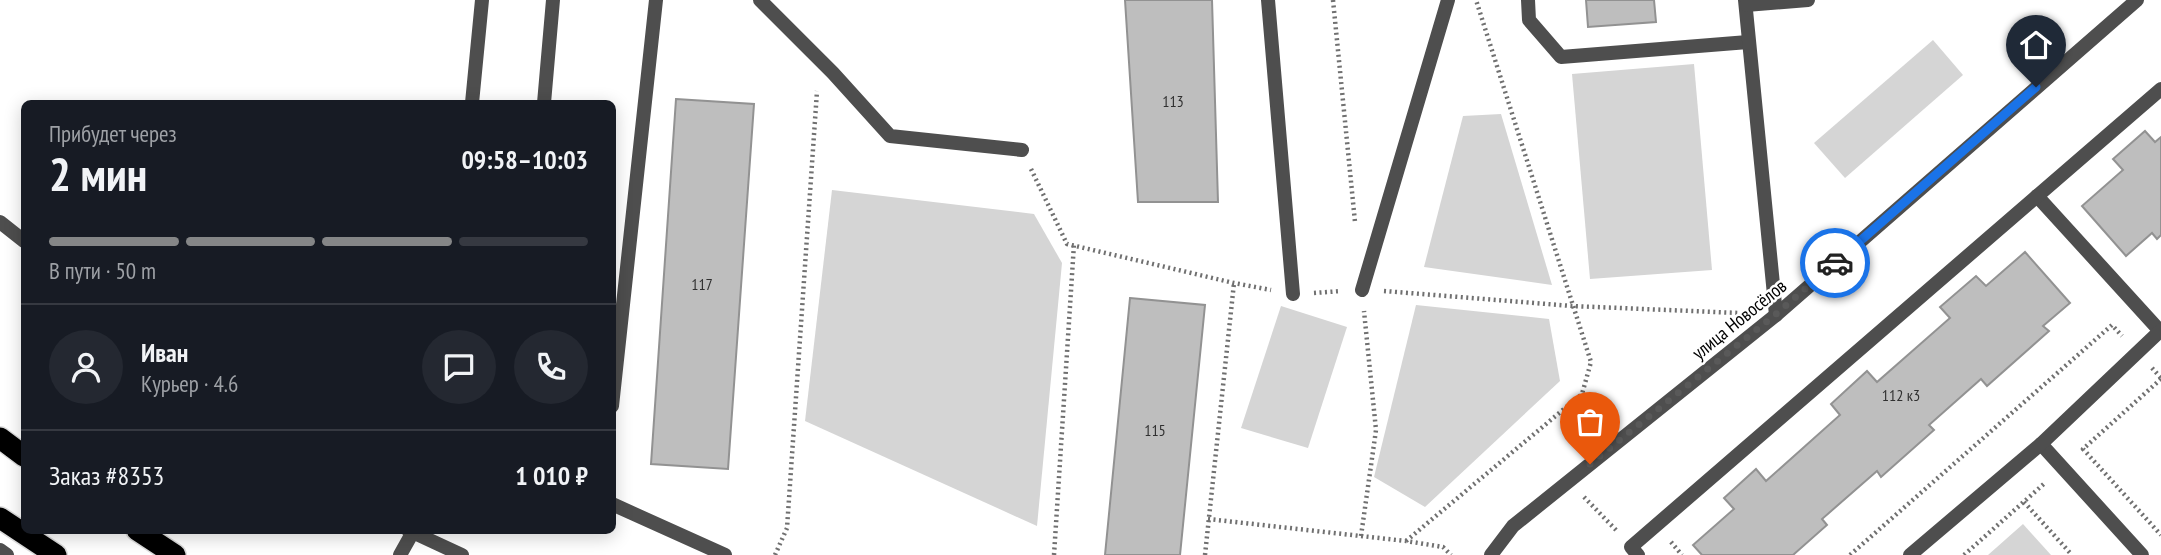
<!DOCTYPE html>
<html lang="ru">
<head>
<meta charset="utf-8">
<style>
  :root { --surface:#171b24; --page:#242831; --text:#f1f3f6; --muted:#9ea1a6; --line:#363941; --accent:#858687 }
  body { margin:0; font-family:"PT Sans Narrow",sans-serif; background:var(--page); color:var(--text); height:100vh; display:flex; flex-direction:column; font-size:26px; white-space:nowrap }
  * { box-sizing:border-box; margin:0 }
  p { font-size:23px; color:var(--muted) }
  .icon { flex:none; width:38px; height:38px; fill:none; stroke:currentColor; stroke-width:2; stroke-linecap:round; stroke-linejoin:round }
  .map { position:relative; flex:1; overflow:hidden }
  .side { position:absolute; left:21px; top:100px; width:595px; height:434px; display:flex; flex-direction:column; background:var(--surface); border-radius:10px; box-shadow:0 4px 18px #0003 }
  .side>* { flex:none }
  .pin { position:absolute; display:grid; place-items:center; width:60px; height:60px; color:#fff; margin:-72px -30px; border-radius:50% 50% 50% 0; rotate:-45deg; box-shadow:0 0 7px #0007 }
  .pin .icon { rotate:45deg }
  .courier { position:absolute; display:grid; place-items:center; width:70px; height:70px; margin:-35px; border:5px solid #1a73e8; border-radius:50%; background:#fff; color:#222; box-shadow:0 2px 9px #0007 }
  .head em { font-style:normal; font-weight:800 }
  .head div { display:flex; flex-direction:column-reverse }
  .head { display:flex; align-items:center; justify-content:space-between; height:119px; padding:0 28px }
  h1 { font-size:46px; font-weight:800; line-height:52px }
  .bar { display:grid; grid-template-columns:repeat(4,1fr); gap:10px 7px; align-content:center; height:84px; padding:0 28px }
  .bar i { height:9px; border-radius:5px; background:var(--line) }
  .bar .selected { background:var(--accent) }
  .bar p { grid-column:span 4 }
  .line { display:flex; align-items:center; gap:18px; padding:0 28px; border-top:2px solid var(--line) }
  .line div { flex:1 }
  .round { display:grid; place-items:center; flex:none; width:74px; height:74px; border-radius:37px; background:var(--page) }
  .map>svg:first-child { display:block }
  .green { fill:#d5d5d5 }
  .building { fill:#bebebe; stroke:#929292; stroke-width:2 }
  .lines { fill:none; stroke-linecap:round; stroke-linejoin:round }
  .highway-casing { stroke:#dbdbdb; stroke-width:24 }
  .path { stroke:#707070; stroke-width:4.5; stroke-dasharray:2 3.5; stroke-linecap:butt }
  .lane { stroke:#4e4e4e; stroke-width:14 }
  .street { stroke:#4e4e4e; stroke-width:14 }
  .highway { stroke:#000; stroke-width:21 }
  .done { stroke:#595959; stroke-width:7; stroke-dasharray:0 12.6 }
  .route { stroke:#1a73e8; stroke-width:9 }
  .labels { text-anchor:middle; dominant-baseline:central; stroke-width:5; stroke-linejoin:round; paint-order:stroke }
  .number-label { font-size:16px; fill:#303030 }
  .street-label { font-size:19px; fill:#000; stroke:#fff }
</style>
</head>
<body>
<div class="map">
<svg width="2161" height="555" viewBox="0 0 2161 555">
  <rect width="100%" height="100%" fill="#fff"/>
  <g class="green">
    <polygon points="1933,40 1963,75 1845,178 1814,143"/>
    <polygon points="1694,64 1712,270 1590,279 1572,74"/>
    <polygon points="1501,114 1552,285 1424,267 1463,116"/>
    <polygon points="832,190 1034,214 1062,263 1037,526 805,421"/>
    <polygon points="1416,305 1549,319 1560,381 1425,507 1374,477"/>
    <polygon points="1281,306 1347,327 1308,448 1241,428"/>
    <polygon points="2023,524 2051,555 1988,555"/>
  </g>
  <g class="building">
    <polygon points="1125,0 1212,0 1218,202 1138,202"/>
    <polygon points="1586,0 1654,0 1656,22 1588,27"/>
    <polygon points="676,99 754,104 728,469 651,464"/>
    <polygon points="2145,131 2155,142 2161,137 2161,235 2157,239 2152,233 2126,256 2082,206 2123,170 2113,159"/>
    <polygon points="2025,252 2070,303 2043,326 2049,331 1987,386 1981,379 1929,425 1934,430 1881,477 1877,471 1822,519 1827,525 1793,555 1702,555 1693,545 1734,509 1724,498 1756,469 1766,481 1840,415 1831,404 1867,371 1877,382 1950,318 1940,307 1976,276 1986,286"/>
    <polygon points="1130,298 1205,305 1180,555 1105,555"/>
  </g>
  <g class="lines">
    <defs>
      <g id="highway">
        <polyline points="0,438 24,456"/>
        <polyline points="0,518 56,555"/>
        <polyline points="137,530 175,555"/>
      </g>
    </defs>
    <use href="#highway" class="highway-casing"/>
    <g class="path">
      <polyline points="1333,0 1355,222"/>
      <polyline points="1031,169 1067,244 1234,283 1271,290"/>
      <polyline points="1384,291 1572,306 1739,313"/>
      <polyline points="1314,293 1341,291"/>
      <polyline points="2152,368 2161,378"/>
      <polyline points="2161,379 2083,449 2161,535"/>
      <polyline points="1584,497 1617,531"/>
      <polyline points="2024,502 2072,555"/>
      <polyline points="1208,519 1406,541 1443,547 1451,555"/>
      <polyline points="1361,536 1376,430 1364,311"/>
      <polyline points="1406,541 1582,394 1591,362 1476,0"/>
      <polyline points="1671,542 1682,555"/>
      <polyline points="775,555 787,528 817,91"/>
      <polyline points="1054,555 1074,244"/>
      <polyline points="1205,555 1234,283"/>
      <polyline points="1850,555 2112,325 2122,336"/>
      <polyline points="1964,555 2046,482"/>
    </g>
    <g class="lane">
      <polyline points="760,0 833,73 890,136 1022,150"/>
      <polyline points="1268,0 1293,294"/>
      <polyline points="1528,0 1529,20 1561,57 1748,42"/>
      <polyline points="1745,0 1776,315"/>
      <polyline points="1746,5 1808,0"/>
      <polyline points="544,103 553,0"/>
      <polyline points="2037,196 2160,331"/>
      <polyline points="0,222 24,241"/>
      <polyline points="612,406 656,0"/>
      <polyline points="2041,444 2142,555"/>
      <polyline points="612,504 725,555"/>
      <polyline points="408,530 462,555"/>
      <polyline points="0,550 7,555"/>
      <polyline points="1638,555 1631,547 2161,89"/>
      <polyline points="1910,555 2041,444 2161,330"/>
    </g>
    <g class="street">
      <polyline points="472,103 482,0"/>
      <polyline points="1362,290 1448,0"/>
      <polyline points="400,555 414,530"/>
      <polyline points="1491,555 1513,526 1776,315 2137,0"/>
    </g>
    <use href="#highway" class="highway"/>
  </g>
  <g class="lines">
    <polyline class="done" points="1590,464 1776,314 1835,263"/>
    <polyline class="route" points="1835,263 2036,87"/>
  </g>
  <g class="labels">
    <g class="number-label">
      <text x="1173" y="101">113</text>
      <text x="702" y="284">117</text>
      <text x="1901" y="395">112 к3</text>
      <text x="1155" y="430">115</text>
    </g>
    <g class="street-label">
      <text transform="translate(1739 319) rotate(-39)">улица Новосёлов</text>
    </g>
  </g>
</svg>
<div class="pin" style="left:1590px;top:464px;background:#ea580c"><svg class="icon" aria-label="bag" viewBox="0 0 24 24"><path d="M5 8h14l-1 12H6zM9 8a3 3 0 0 1 6 0"/></svg></div>
<div class="pin" style="left:2036px;top:87px;background:#1f2937"><svg class="icon" aria-label="home" viewBox="0 0 24 24"><path d="M3 11l9-7 9 7M6 9v11h12V9"/></svg></div>
<div class="courier" style="left:1835px;top:263px"><svg class="icon" aria-label="car" viewBox="0 0 24 24"><path d="M5 17H2v-5l4-1 3-4h7l3 4 3 1v5h-3M9 17h6M6 11h13"/><circle cx="7" cy="17" r="2"/><circle cx="17" cy="17" r="2"/></svg></div>
<section class="side">
<div class="head"><div><h1>2 мин</h1><p>Прибудет через</p></div><em>09:58–10:03</em></div>
<div class="bar"><i class="selected"></i><i class="selected"></i><i class="selected"></i><i></i><p>В пути · 50 m</p></div>
<div class="line" style="height:126px"><a class="round"><svg class="icon" aria-label="person" viewBox="0 0 24 24"><circle cx="12" cy="8" r="4"/><path d="M4 21q1-7 8-7t8 7"/></svg></a><div><b>Иван</b><p>Курьер · 4.6</p></div><a class="round"><svg class="icon" aria-label="chat" viewBox="0 0 24 24"><path d="M4 5h16v11H9l-5 4z"/></svg></a><a class="round"><svg class="icon" aria-label="phone" viewBox="0 0 24 24"><path d="M5 4h4l2 5-3 2q2 4 5 5l2-3 5 2v4C11 20 4 13 5 4z"/></svg></a></div>
<div class="line" style="height:91px"><div>Заказ #8353</div><b>1 010 ₽</b></div>
</section>
</div>
</body>
</html>
